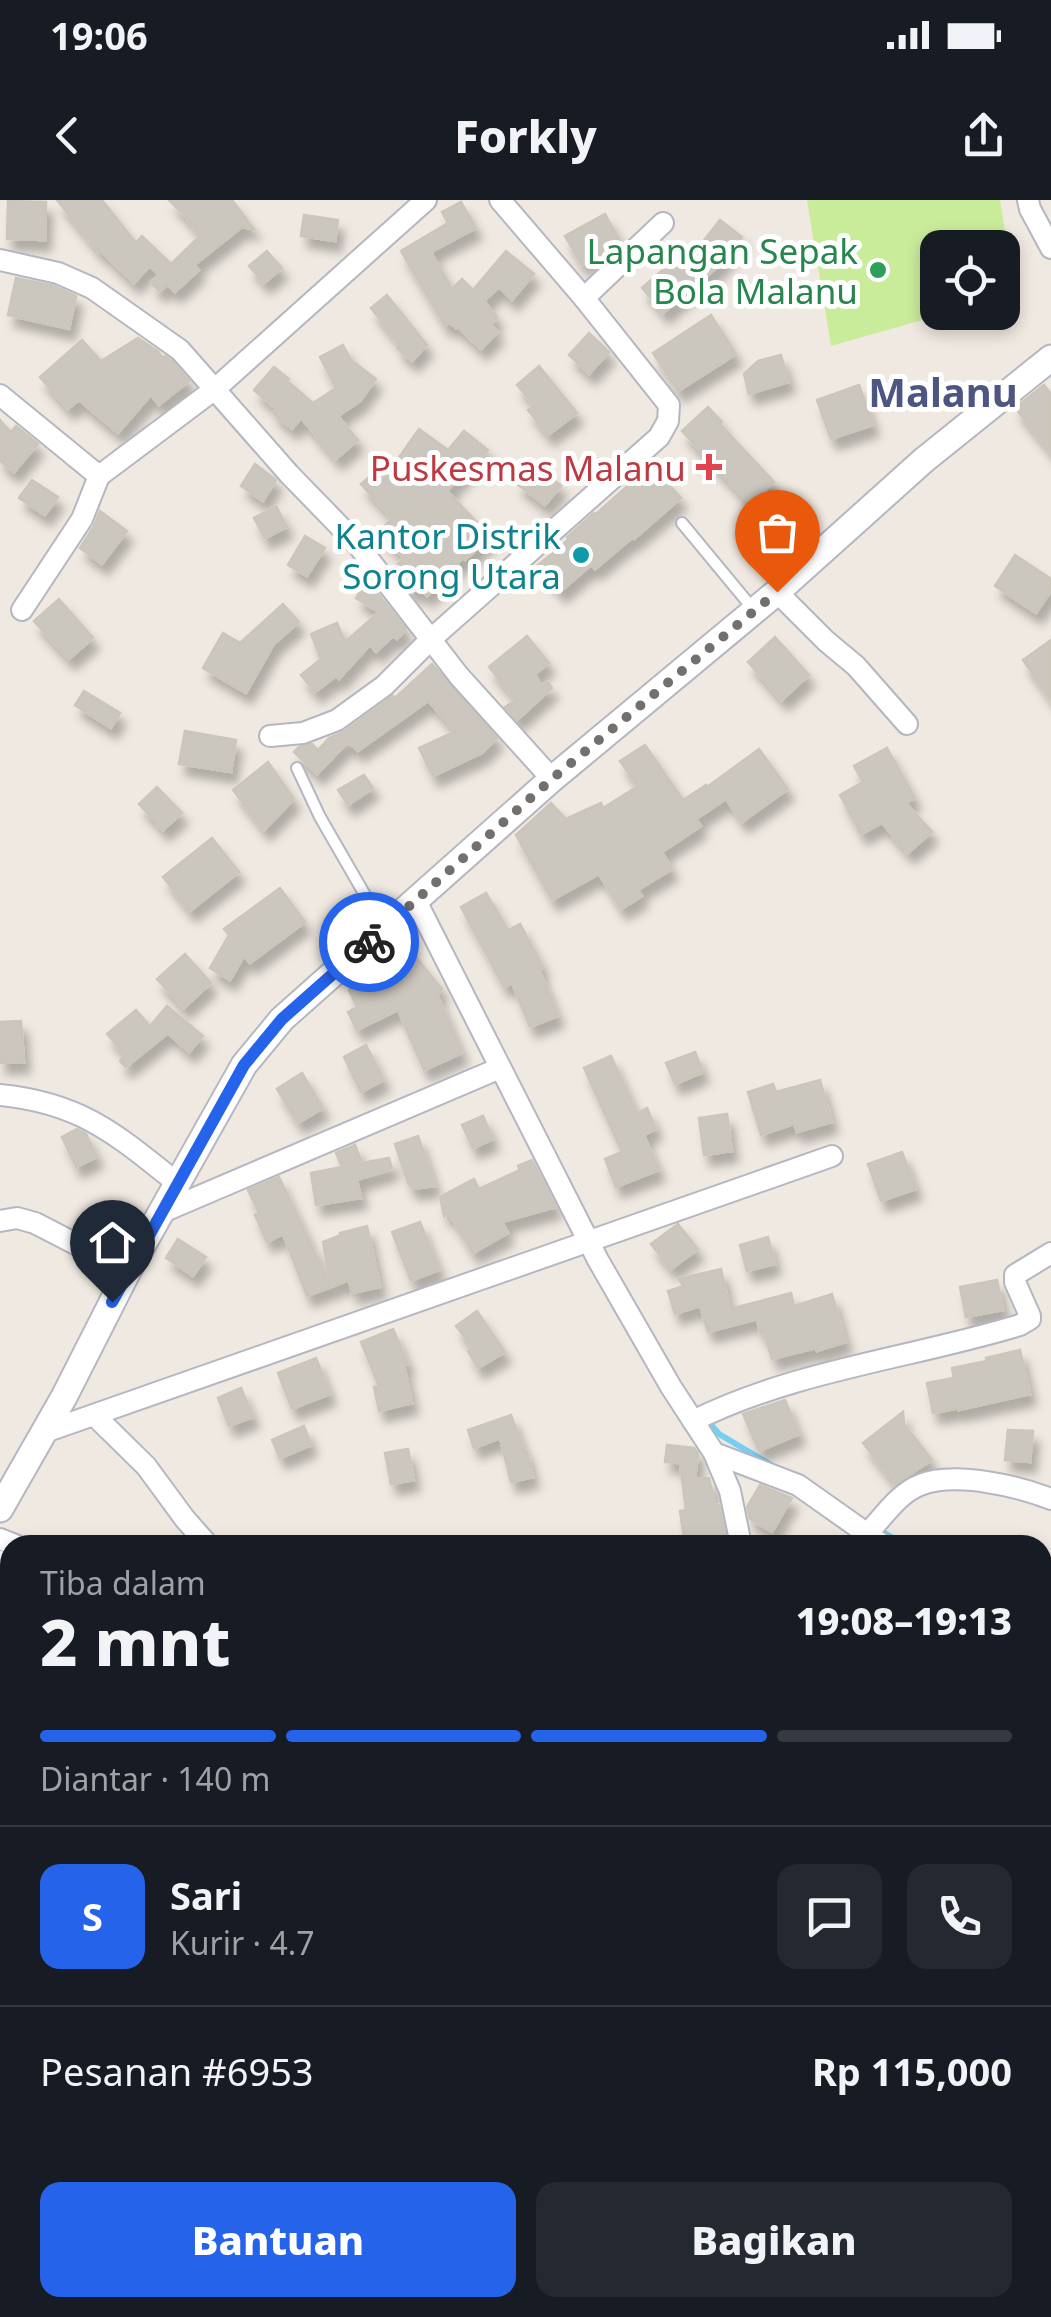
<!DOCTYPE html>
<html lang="id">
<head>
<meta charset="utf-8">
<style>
  :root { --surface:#171b24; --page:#242831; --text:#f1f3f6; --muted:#9ea1a6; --line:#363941; --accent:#2563eb }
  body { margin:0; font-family:"Noto Sans",sans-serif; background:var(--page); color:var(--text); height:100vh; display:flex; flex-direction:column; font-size:38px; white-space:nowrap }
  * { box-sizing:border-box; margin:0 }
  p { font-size:32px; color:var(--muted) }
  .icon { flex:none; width:55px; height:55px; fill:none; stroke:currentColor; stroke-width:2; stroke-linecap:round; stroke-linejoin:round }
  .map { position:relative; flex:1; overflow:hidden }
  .side { position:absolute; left:0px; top:1335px; width:1052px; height:782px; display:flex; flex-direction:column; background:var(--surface); border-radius:30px 30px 0 0; box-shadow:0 5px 15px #0003 }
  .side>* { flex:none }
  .tools { position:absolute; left:920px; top:30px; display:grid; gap:20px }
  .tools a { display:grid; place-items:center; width:100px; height:100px; border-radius:20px; background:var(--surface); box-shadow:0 5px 15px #0003; font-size:50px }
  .pin { position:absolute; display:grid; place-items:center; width:85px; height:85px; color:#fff; margin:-102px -42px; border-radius:50% 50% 50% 0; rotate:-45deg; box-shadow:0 0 10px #0007 }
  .pin .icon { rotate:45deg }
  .courier { position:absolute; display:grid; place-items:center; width:100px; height:100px; margin:-50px; border:8px solid #2563eb; border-radius:50%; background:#fff; color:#222; box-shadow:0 2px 12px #0007 }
  .headline em { font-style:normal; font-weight:800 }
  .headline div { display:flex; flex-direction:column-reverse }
  .headline { display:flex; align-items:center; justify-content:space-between; height:170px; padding:0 40px }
  h1 { font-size:65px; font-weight:800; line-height:75px }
  .bar { display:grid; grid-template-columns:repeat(4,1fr); gap:15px 10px; align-content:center; height:120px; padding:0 40px }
  .bar i { height:12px; border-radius:8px; background:var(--line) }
  .bar .active { background:var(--accent) }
  .bar p { grid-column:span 4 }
  .line { display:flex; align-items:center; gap:25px; padding:0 40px; border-top:2px solid var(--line) }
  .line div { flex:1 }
  .round { display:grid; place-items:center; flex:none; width:105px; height:105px; border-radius:20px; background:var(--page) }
  .button { display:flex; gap:20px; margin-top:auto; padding:20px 40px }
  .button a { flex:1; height:115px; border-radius:20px; background:var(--accent); color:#fff; font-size:40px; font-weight:800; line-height:115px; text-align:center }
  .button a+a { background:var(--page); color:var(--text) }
  .status { display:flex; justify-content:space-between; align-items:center; height:70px; padding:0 50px; background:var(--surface); direction:ltr }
  .status svg { height:28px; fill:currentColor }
  header { display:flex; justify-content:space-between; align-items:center; height:130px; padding:0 40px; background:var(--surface); font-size:45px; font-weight:800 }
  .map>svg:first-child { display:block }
  .pitch { fill:#c9ec9a }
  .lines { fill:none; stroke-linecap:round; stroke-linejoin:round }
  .stream { stroke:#75cff0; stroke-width:6 }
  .building { fill:#cbc7bf; stroke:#cbc5ba; stroke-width:2.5; filter:url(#shadow) }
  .service-casing { stroke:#b4b7c1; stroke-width:14 }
  .minor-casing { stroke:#b4b7c1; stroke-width:24 }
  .tertiary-casing { stroke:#b4b7c1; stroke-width:29 }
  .service { stroke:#fff; stroke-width:10 }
  .minor { stroke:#fff; stroke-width:20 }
  .tertiary { stroke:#fff; stroke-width:25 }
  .done { stroke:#726f6d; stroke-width:10; stroke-dasharray:0 18 }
  .route { stroke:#2563eb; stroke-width:12 }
  .leisure-dot { fill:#2e9e5b; stroke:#fff; stroke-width:4 }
  .health-dot { fill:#e0444e; stroke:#fff; stroke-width:4 }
  .culture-dot { fill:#0f9aa8; stroke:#fff; stroke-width:4 }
  .labels { text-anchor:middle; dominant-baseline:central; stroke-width:10; stroke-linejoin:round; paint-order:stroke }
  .leisure-label { font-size:35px; fill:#27864d; stroke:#fff; text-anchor:end }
  .health-label { font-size:35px; fill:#be3a42; stroke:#fff; text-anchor:end }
  .culture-label { font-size:35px; fill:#0d838f; stroke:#fff; text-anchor:end }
  .quarter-label { font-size:40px; font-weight:bold; fill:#4d5680; stroke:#fff }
</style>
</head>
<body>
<div class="status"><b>19:06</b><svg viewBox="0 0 49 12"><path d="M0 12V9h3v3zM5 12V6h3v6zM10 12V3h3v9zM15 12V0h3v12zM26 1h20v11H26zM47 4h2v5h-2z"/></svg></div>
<header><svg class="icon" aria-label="back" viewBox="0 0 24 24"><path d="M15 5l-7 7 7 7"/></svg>Forkly<svg class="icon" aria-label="share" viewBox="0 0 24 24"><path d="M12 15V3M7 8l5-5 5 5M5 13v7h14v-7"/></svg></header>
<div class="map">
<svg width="1051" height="2117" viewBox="0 0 1051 2117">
  <defs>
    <filter id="shadow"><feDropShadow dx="6" dy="11" stdDeviation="5" flood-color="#0004"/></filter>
  </defs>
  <rect width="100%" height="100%" fill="#efe9e1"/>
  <polygon class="pitch" points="807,0 1000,0 1015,93 1003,97 1002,48 938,48 938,112 947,113 831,146"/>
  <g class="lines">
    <g class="stream">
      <polyline points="706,1219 719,1234 773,1266"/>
      <polyline points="878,1329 904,1345"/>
    </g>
  </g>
  <g class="building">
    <polygon points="57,0 102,0 136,43 142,36 171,64 200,36 186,17 169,0 232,0 254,29 242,27 194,65 199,70 175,92 168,85 159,91 151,82 159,75 150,66 134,83 101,51 99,52"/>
    <polygon points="8,1 46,2 45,40 7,39"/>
    <polygon points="461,2 476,28 431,52 452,89 462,79 473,90 506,51 534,74 512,100 499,87 484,101 497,117 491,125 498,132 481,149 457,126 456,128 449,122 445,126 401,51 448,23 442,12"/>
    <polygon points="605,14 621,43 582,65 565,36"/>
    <polygon points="304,15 338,20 335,41 301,36"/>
    <polygon points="720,20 742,37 720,65 663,113 642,88 689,47 694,53"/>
    <polygon points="267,51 282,68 264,83 249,66"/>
    <polygon points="16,78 54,86 76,96 69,129 8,115"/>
    <polygon points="387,95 427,145 412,161 397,148 400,145 371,108"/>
    <polygon points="711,115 736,154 678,191 653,153"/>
    <polygon points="589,133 609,152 589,174 569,155"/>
    <polygon points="138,138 159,152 162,158 165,156 171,160 189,181 159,205 151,195 118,233 79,200 68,209 40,177 82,140 101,161"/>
    <polygon points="343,145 351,160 376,179 360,201 338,216 358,240 336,259 301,218 292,229 273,213 276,209 254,190 274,167 289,179 287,181 313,203 336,188 320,157"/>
    <polygon points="781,155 789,182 749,194 744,174 758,161"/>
    <polygon points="539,166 577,213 548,235 528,210 534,205 517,185"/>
    <polygon points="859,185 873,225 831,239 817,200"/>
    <polygon points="1044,185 1051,194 1051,252 1015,208"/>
    <polygon points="708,207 722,222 720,224 774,282 750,304 682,231"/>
    <polygon points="0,220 11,232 16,226 38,244 14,272 0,261"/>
    <polygon points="419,229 448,250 464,231 488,250 475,266 473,264 447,291 491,337 465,360 463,358 427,396 418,388 412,393 393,369 404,358 378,333 392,318 361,284 391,258 395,263"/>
    <polygon points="533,262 561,286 545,305 517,284"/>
    <polygon points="255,264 276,280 263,301 241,286"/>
    <polygon points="651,265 681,298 634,339 632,338 595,369 591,365 560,392 537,366 569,339 567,337 594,313 596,314"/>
    <polygon points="32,280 58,297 45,315 19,298"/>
    <polygon points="276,306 287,327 265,338 254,318"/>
    <polygon points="100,311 127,331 102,364 80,348 94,326"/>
    <polygon points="305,336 325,348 307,376 288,365"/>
    <polygon points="1015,355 1051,379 1051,391 1036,413 995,386"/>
    <polygon points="367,380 406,429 397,439 393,436 376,452 370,445 339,479 336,476 315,492 301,475 321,459 311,434 337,423 345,442 379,412 356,398"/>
    <polygon points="59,399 93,438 69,459 34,421"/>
    <polygon points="283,404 299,422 274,444 246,493 203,468 223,433 240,443"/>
    <polygon points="527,436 549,463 535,474 541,485 548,482 552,488 517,520 505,507 516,500 489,467"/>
    <polygon points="775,437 809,475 782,500 748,462"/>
    <polygon points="1051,440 1051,500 1023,460"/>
    <polygon points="432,464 497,538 482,553 433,576 419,548 456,531 428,501 358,551 348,542 317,574 294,552 299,547 312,544 318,550 329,538 345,531 393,496 395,498"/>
    <polygon points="84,491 120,513 111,528 75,505"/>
    <polygon points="185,531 236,540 231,572 179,564"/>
    <polygon points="645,545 683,600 706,585 707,587 759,549 788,589 742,622 726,599 696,619 701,626 662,652 672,669 638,690 642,696 621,709 599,674 552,700 516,635 551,603 566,619 601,603 603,608 638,586 620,561"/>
    <polygon points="887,548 915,598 906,603 932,632 908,653 882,623 861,634 840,595 863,582 854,566"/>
    <polygon points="268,562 294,599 264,630 233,590"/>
    <polygon points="364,575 373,588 348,605 338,590"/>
    <polygon points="157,587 182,613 163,630 139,604"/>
    <polygon points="212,638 239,672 190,711 163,677"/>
    <polygon points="280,688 305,722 250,763 244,756 230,780 210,768 229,735 224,729"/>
    <polygon points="486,693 508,730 520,724 543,767 539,769 558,816 530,827 512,783 504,787 461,707"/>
    <polygon points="405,744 442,789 437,794 462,853 424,870 398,810 357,830 348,812 357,807 349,790"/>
    <polygon points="185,754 211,783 184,808 157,779"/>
    <polygon points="167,806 203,836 189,852 168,833 126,867 120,861 125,855 107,834 136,810 150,826"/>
    <polygon points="21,821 24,862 0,863 0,822"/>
    <polygon points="366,845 384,880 361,892 344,857"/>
    <polygon points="695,852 703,872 675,884 666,863"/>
    <polygon points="611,856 637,913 647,908 656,929 644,935 659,970 616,987 605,959 622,952 584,868"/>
    <polygon points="302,873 323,908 298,923 277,889"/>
    <polygon points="820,880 832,922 797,932 794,924 761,935 748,892 773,884 776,892"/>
    <polygon points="727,914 732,951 704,955 699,918"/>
    <polygon points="483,916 493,939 473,948 462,925"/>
    <polygon points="77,929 86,934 97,957 76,967 62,937"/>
    <polygon points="418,936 435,986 413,989 408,983 395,944"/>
    <polygon points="355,945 362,963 389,958 392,969 357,980 361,998 316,1005 311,973 342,967 336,953"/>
    <polygon points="902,952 916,989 881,1001 868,964"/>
    <polygon points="532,960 556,1007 502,1022 508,1033 473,1053 449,1013 444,1016 440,997 474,979 479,989 520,970 518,966"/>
    <polygon points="279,977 331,1087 307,1096 283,1034 267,1042 255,1015 259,1013 248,990"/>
    <polygon points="420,1022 439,1070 411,1081 392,1032"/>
    <polygon points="678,1024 698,1049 671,1069 651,1044"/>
    <polygon points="367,1026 380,1087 352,1093 349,1080 331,1087 323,1042 341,1035 340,1033"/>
    <polygon points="768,1037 775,1064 747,1071 740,1045"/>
    <polygon points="178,1039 206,1057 193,1076 166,1058"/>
    <polygon points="721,1069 730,1109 791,1093 794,1106 832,1094 846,1142 817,1151 816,1148 772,1159 764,1132 760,1133 757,1119 708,1132 700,1106 675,1114 668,1091 684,1086 678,1079"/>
    <polygon points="997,1080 1003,1110 966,1117 960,1087"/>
    <polygon points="477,1111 505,1152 478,1168 468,1151 473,1148 456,1126"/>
    <polygon points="393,1129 408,1164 404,1165 412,1203 379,1211 374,1187 379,1186 361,1142"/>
    <polygon points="1020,1150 1030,1194 959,1210 959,1208 933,1213 927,1183 954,1178 952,1168 987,1161 986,1158"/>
    <polygon points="316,1158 330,1194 292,1209 278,1173"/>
    <polygon points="241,1188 253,1217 229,1226 218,1198"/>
    <polygon points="785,1200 799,1234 759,1251 743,1214"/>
    <polygon points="903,1212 904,1224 932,1260 895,1284 863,1243"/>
    <polygon points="511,1215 524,1250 526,1250 533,1277 511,1282 500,1238 474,1248 468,1230"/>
    <polygon points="304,1226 311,1245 280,1258 272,1240"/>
    <polygon points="1008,1230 1033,1231 1030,1262 1005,1260"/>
    <polygon points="667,1245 694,1248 698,1253 695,1279 709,1278 715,1305 719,1305 727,1345 685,1345 680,1311 686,1310 680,1263 665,1262"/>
    <polygon points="408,1249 414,1280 391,1284 385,1253"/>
    <polygon points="760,1285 792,1298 772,1332 750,1319 747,1307"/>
  </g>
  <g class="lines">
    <defs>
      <g id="service">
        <polyline points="682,323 754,410"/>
        <polyline points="297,568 320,617 384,728"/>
      </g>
      <g id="minor">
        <polyline points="1028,0 1030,9 1051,48"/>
        <polyline points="0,60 58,73 92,88 180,150 289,274 357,344 459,476 552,579"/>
        <polyline points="584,98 663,23"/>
        <polyline points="0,195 99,276 215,189 426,0"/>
        <polyline points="777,392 826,441 856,466 907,524"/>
        <polyline points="22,410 82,319 99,276"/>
        <polyline points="270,536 303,533 337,520 384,486 430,440 659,237 668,221 669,205 584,98 500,0"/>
        <polyline points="416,701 598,1060 671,1187 714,1253 730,1291 741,1345"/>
        <path d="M0,895C81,903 116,934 177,983"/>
        <polyline points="160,1013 500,868"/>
        <polyline points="0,1021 17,1018 35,1023 128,1071"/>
        <polyline points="94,1215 146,1266 185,1319 208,1345"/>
        <path d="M693,1221C795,1170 912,1158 1020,1125L1030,1119V1116L1015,1082V1075L1051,1053"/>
        <polyline points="42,1233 832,956"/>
        <polyline points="714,1253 798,1285 883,1345"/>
        <path d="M868,1333C883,1317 899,1293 920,1285C955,1271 1017,1286 1051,1299"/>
        <polyline points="0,1339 15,1345"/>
        <polyline points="0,1361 10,1369"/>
        <polyline points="1042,1483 1051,1492"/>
        <polyline points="1042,1706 1051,1705"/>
        <polyline points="1042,2013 1051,2010"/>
        <polyline points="962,2108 964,2117"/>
      </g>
      <polyline id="tertiary" points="0,1309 64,1197 128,1071 244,865 282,819 552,579 777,392 924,260 1051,158"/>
    </defs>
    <use href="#service" class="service-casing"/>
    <use href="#minor" class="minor-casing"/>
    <use href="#tertiary" class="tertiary-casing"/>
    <use href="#service" class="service"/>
    <use href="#minor" class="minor"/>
    <use href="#tertiary" class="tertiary"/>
  </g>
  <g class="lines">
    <polyline class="done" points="369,742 552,579 777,392"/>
    <polyline class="route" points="112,1102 244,865 282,819 369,742"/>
  </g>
  <circle class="leisure-dot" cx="878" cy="70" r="10"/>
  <path class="health-dot" d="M704 252h10v10h10v10h-10v10h-10v-10h-10v-10h10z"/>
  <circle class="culture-dot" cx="581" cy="355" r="10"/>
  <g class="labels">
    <g class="leisure-label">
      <text x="858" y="50">Lapangan Sepak<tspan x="858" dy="40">Bola Malanu</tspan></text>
    </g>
    <g class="health-label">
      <text x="686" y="267">Puskesmas Malanu</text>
    </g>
    <g class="culture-label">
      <text x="561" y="335">Kantor Distrik<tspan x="561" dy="40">Sorong Utara</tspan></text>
    </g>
    <g class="quarter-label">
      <text x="943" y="191">Malanu</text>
    </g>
  </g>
</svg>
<div class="tools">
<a><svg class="icon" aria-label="locate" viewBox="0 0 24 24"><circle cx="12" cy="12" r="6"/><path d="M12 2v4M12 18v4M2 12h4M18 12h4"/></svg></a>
</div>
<div class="pin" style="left:777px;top:392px;background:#ea580c"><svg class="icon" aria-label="bag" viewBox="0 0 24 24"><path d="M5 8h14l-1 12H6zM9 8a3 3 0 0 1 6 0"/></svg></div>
<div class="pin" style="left:112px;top:1102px;background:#1f2937"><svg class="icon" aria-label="home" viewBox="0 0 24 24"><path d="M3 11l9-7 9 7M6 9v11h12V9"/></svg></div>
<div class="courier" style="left:369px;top:742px"><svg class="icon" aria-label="bike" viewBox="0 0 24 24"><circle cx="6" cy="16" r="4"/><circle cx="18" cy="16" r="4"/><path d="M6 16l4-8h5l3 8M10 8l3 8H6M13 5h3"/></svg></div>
<section class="side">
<div class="headline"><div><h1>2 mnt</h1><p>Tiba dalam</p></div><em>19:08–19:13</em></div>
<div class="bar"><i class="active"></i><i class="active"></i><i class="active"></i><i></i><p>Diantar · 140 m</p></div>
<div class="line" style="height:180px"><b class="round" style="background:var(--accent);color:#fff">S</b><div><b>Sari</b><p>Kurir · 4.7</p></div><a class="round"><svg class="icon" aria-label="chat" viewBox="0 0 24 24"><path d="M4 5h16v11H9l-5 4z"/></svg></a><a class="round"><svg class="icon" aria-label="phone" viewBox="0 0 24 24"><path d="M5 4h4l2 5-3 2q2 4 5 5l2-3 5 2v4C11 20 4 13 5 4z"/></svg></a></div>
<div class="line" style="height:130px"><div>Pesanan #6953</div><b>Rp 115,000</b></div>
<div class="button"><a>Bantuan</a><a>Bagikan</a></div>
</section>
</div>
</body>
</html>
